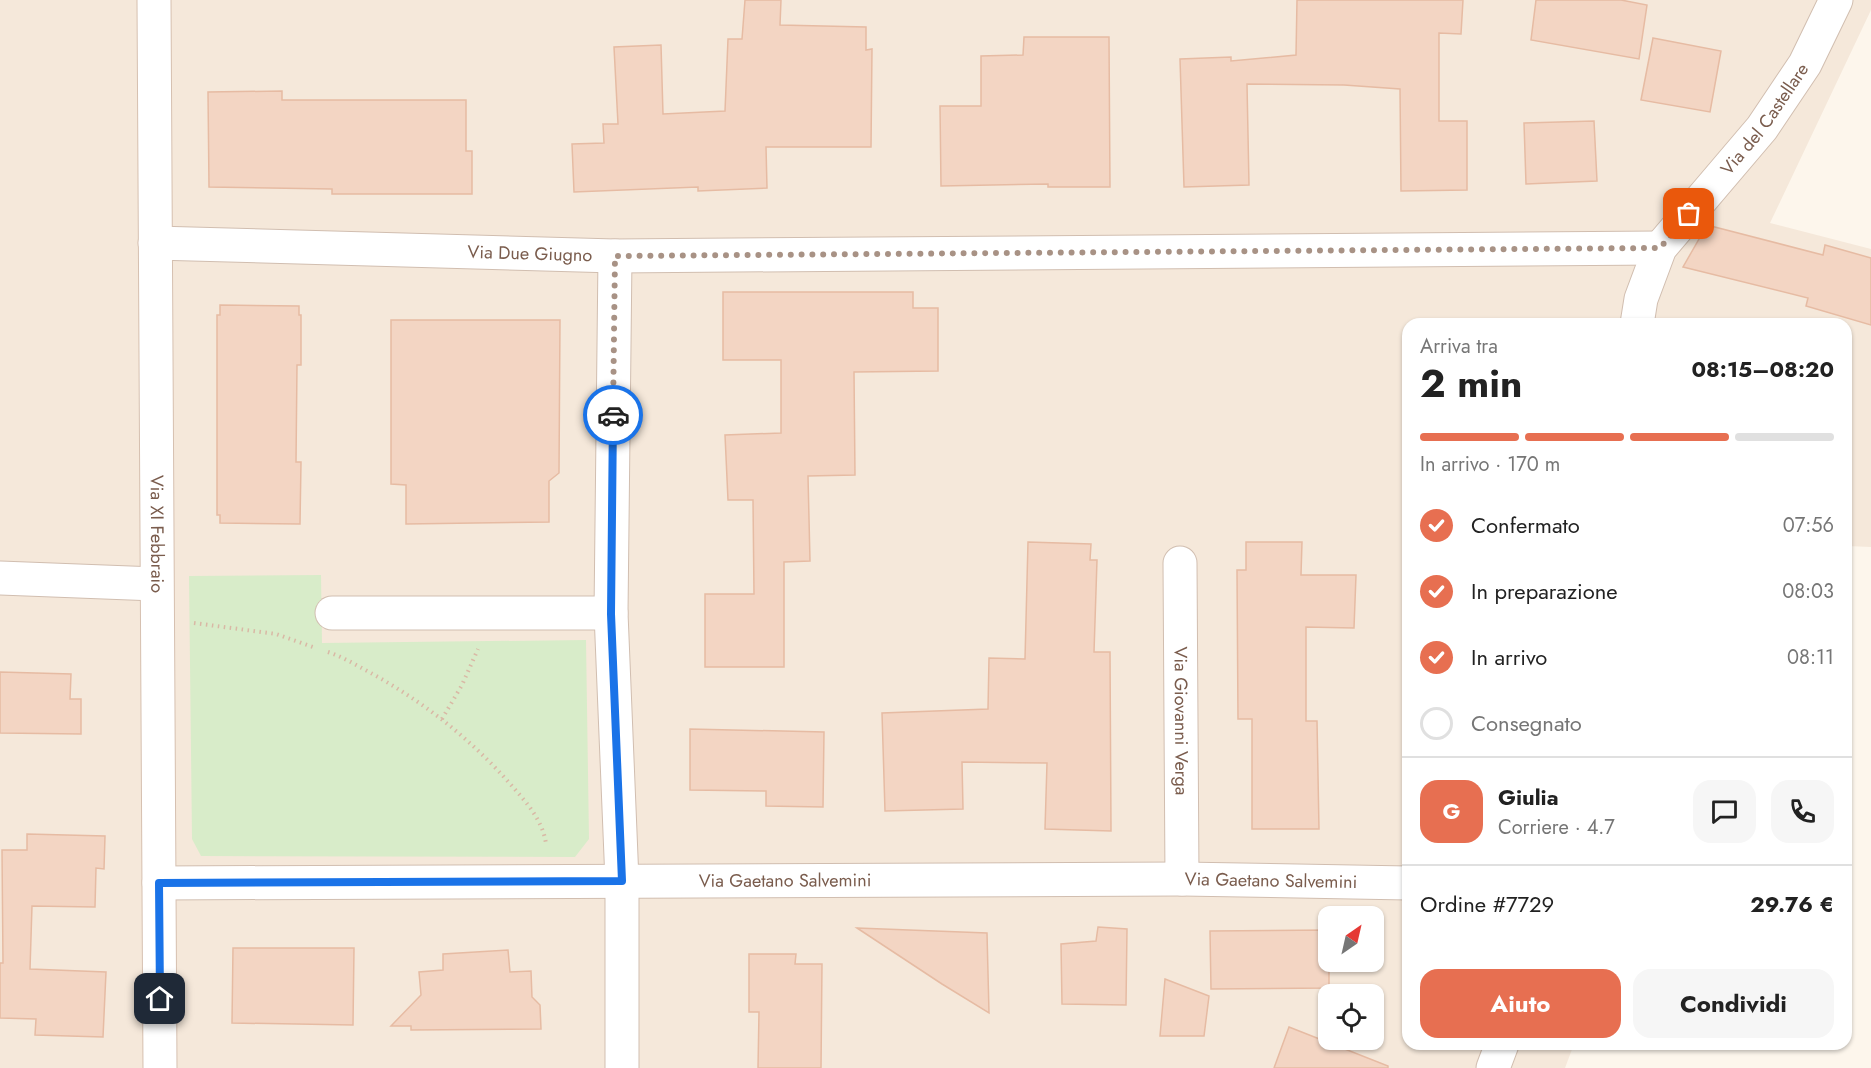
<!DOCTYPE html>
<html lang="it">
<head>
<meta charset="utf-8">
<style>
  :root { --surface:#fff; --page:#f6f6f6; --text:#222; --muted:#767676; --line:#e0e0e0; --accent:#e76f51 }
  body { margin:0; font-family:Jost,sans-serif; background:var(--page); color:var(--text); height:100vh; display:flex; flex-direction:column; font-size:22px; white-space:nowrap }
  * { box-sizing:border-box; margin:0 }
  p { font-size:20px; color:var(--muted) }
  .icon { flex:none; width:33px; height:33px; fill:none; stroke:currentColor; stroke-width:2; stroke-linecap:round; stroke-linejoin:round }
  .map { position:relative; flex:1; overflow:hidden }
  .sheet { position:absolute; left:1402px; top:318px; width:450px; height:732px; display:flex; flex-direction:column; background:var(--surface); border-radius:18px; box-shadow:0 2px 4px #0004 }
  .sheet>* { flex:none }
  .needle { width:39px; rotate:34deg }
  .buttons { position:absolute; left:1318px; top:906px; display:grid; gap:12px }
  .buttons a { display:grid; place-items:center; width:66px; height:66px; border-radius:12px; background:var(--surface); box-shadow:0 2px 4px #0004; font-size:30px }
  .pin { position:absolute; display:grid; place-items:center; width:51px; height:51px; color:#fff; margin:-26px; border-radius:12px; box-shadow:0 3px 9px #0006 }
  .courier { position:absolute; display:grid; place-items:center; width:60px; height:60px; margin:-30px; border:4px solid #1a73e8; border-radius:50%; background:#fff; color:#222; box-shadow:0 2px 8px #0007 }
  .head em { font-style:normal; font-weight:700 }
  .head div { display:flex; flex-direction:column-reverse }
  .head { display:flex; align-items:center; justify-content:space-between; height:102px; padding:0 18px }
  h1 { font-size:39px; font-weight:700; line-height:45px }
  .bar { display:grid; grid-template-columns:repeat(4,1fr); gap:9px 6px; align-content:center; height:72px; padding:0 18px }
  .bar i { height:8px; border-radius:4px; background:var(--line) }
  .bar .selected { background:var(--accent) }
  .bar p { grid-column:span 4 }
  .line { display:flex; align-items:center; gap:15px; padding:0 18px; border-top:2px solid var(--line) }
  .line div { flex:1 }
  .round { display:grid; place-items:center; flex:none; width:63px; height:63px; border-radius:18px; background:var(--page) }
  ol { padding:0 18px; list-style:none }
  li { display:flex; align-items:center; gap:18px; height:66px }
  li p { margin-inline-start:auto }
  li .icon { padding:6px; border-radius:50%; background:var(--accent); color:#fff; stroke-width:4 }
  li:last-child { color:var(--muted) }
  li i { width:33px; height:33px; border:3px solid var(--line); border-radius:50% }
  .primary-button { display:flex; gap:12px; margin-top:auto; padding:12px 18px }
  .primary-button a { flex:1; height:69px; border-radius:18px; background:var(--accent); color:#fff; font-size:24px; font-weight:700; line-height:69px; text-align:center }
  .primary-button a+a { background:var(--page); color:var(--text) }
  .map>svg:first-child { display:block }
  .residential { fill:#f5e8da; fill-rule:evenodd }
  .green { fill:#d8ecc9 }
  .building { fill:#f3d5c3; stroke:#e6bba3; stroke-width:1.5 }
  .lines { fill:none; stroke-linecap:round; stroke-linejoin:round }
  .minor-casing { stroke:#d1beb0; stroke-width:35 }
  .tertiary-casing { stroke:#d1beb0; stroke-width:35 }
  .secondary-casing { stroke:#d6c0b0; stroke-width:35 }
  .path { stroke:#d9b8a5; stroke-width:4; stroke-dasharray:1.5 4.5; stroke-linecap:butt }
  .minor { stroke:#fff; stroke-width:33 }
  .tertiary { stroke:#fff; stroke-width:33 }
  .secondary { stroke:#fff; stroke-width:33 }
  .done { stroke:#a89285; stroke-width:6; stroke-dasharray:0 10.8 }
  .route { stroke:#1a73e8; stroke-width:8 }
  .labels { text-anchor:middle; dominant-baseline:central; stroke-width:4.5; stroke-linejoin:round; paint-order:stroke }
  .street-label { font-size:18px; fill:#7a5c4d; stroke:#fffaf3 }
</style>
</head>
<body>
<div class="map">
<svg width="1871" height="1068" viewBox="0 0 1871 1068">
  <rect width="100%" height="100%" fill="#fdf6ec"/>
  <path class="residential" d="M0,0H1871V10L1770,223L1871,249V547L1847,546L1846,324H1408V1044H1574L1565,1068H0ZM1329,916H1374V962H1329ZM1329,994H1374V1040H1329Z"/>
  <polygon class="green" points="321,575 322,643 586,640 589,839 575,857 201,856 192,839 189,576"/>
  <g class="building">
    <polygon points="745,0 781,0 780,25 866,27 866,50 872,49 871,147 766,147 767,188 698,191 698,187 574,192 572,144 604,143 603,124 618,124 614,47 661,45 663,114 725,111 728,39 742,39"/>
    <polygon points="1297,0 1463,0 1461,34 1439,33 1439,121 1467,121 1467,190 1401,191 1400,89 1344,85 1247,84 1249,185 1184,187 1180,59 1231,57 1231,61 1296,55"/>
    <polygon points="1536,0 1621,0 1647,5 1639,59 1531,40"/>
    <polygon points="1024,37 1109,37 1110,187 1048,187 1048,184 941,186 940,106 981,106 981,56 1023,55"/>
    <polygon points="1653,38 1721,51 1710,112 1641,100"/>
    <polygon points="282,91 282,100 466,100 466,151 472,151 472,194 332,194 332,189 209,187 208,92"/>
    <polygon points="1594,121 1597,181 1526,184 1524,123"/>
    <polygon points="1707,225 1823,255 1825,245 1871,258 1871,325 1806,306 1808,298 1683,267"/>
    <polygon points="723,292 913,292 913,308 938,308 938,371 854,372 855,475 808,476 810,561 784,562 784,667 705,667 705,594 754,594 753,500 728,500 725,435 781,433 781,360 723,360"/>
    <polygon points="220,305 299,306 299,315 301,315 301,365 297,365 296,462 301,462 300,524 220,523 220,515 217,515 217,315 220,315"/>
    <polygon points="391,320 560,320 559,473 549,481 549,522 406,524 406,485 391,484"/>
    <polygon points="1028,542 1091,544 1090,560 1097,560 1094,652 1110,652 1111,831 1045,829 1047,763 962,762 963,809 885,811 882,713 988,709 989,658 1025,659"/>
    <polygon points="1246,542 1302,542 1301,575 1356,575 1354,628 1306,627 1306,721 1317,721 1319,829 1252,829 1252,719 1238,719 1237,570 1246,570"/>
    <polygon points="0,672 71,674 70,699 81,699 81,734 0,733"/>
    <polygon points="690,729 824,732 823,807 766,806 766,791 690,790"/>
    <polygon points="27,834 105,836 104,869 96,868 95,907 32,906 30,969 106,972 103,1037 35,1035 36,1019 0,1018 0,963 3,963 2,850 27,850"/>
    <polygon points="1098,927 1127,929 1126,1005 1062,1004 1061,944 1096,941"/>
    <polygon points="857,928 987,933 989,1013 942,984"/>
    <polygon points="1329,930 1329,988 1211,989 1210,931"/>
    <polygon points="233,948 354,948 353,1025 232,1023"/>
    <polygon points="508,950 510,972 531,971 532,997 540,1005 541,1029 411,1030 411,1026 391,1026 421,995 419,972 443,970 443,954"/>
    <polygon points="749,954 796,954 795,964 822,964 821,1068 758,1068 759,1012 749,1012"/>
    <polygon points="1165,979 1209,996 1204,1036 1160,1036"/>
    <polygon points="1289,1027 1388,1066 1388,1068 1274,1068"/>
  </g>
  <g class="lines">
    <defs>
      <g id="minor">
        <path id="s1" d="M155,243L615,256L1660,248"/>
        <polyline points="615,256 611,613 622,881 622,1068"/>
        <path id="s2" d="M1180,563L1182,879"/>
        <polyline points="0,578 156,584"/>
        <polyline points="332,613 611,613"/>
        <path id="s3" d="M159,883L1182,879L1408,883"/>
      </g>
      <g id="tertiary">
        <path id="s4" d="M1637,324L1641,299L1660,248L1762,128L1805,64L1836,0"/>
        <polyline points="1493,1068 1502,1044"/>
      </g>
      <g id="secondary">
        <path id="s5" d="M154,0L160,1068"/>
      </g>
    </defs>
    <use href="#minor" class="minor-casing"/>
    <use href="#tertiary" class="tertiary-casing"/>
    <use href="#secondary" class="secondary-casing"/>
    <g class="path">
      <polyline points="194,623 276,634 313,647"/>
      <path d="M328,652C343,657 356,665 369,672C424,702 471,739 512,786C527,803 543,821 546,844"/>
      <polyline points="442,719 462,685 478,649"/>
    </g>
    <use href="#minor" class="minor"/>
    <use href="#tertiary" class="tertiary"/>
    <use href="#secondary" class="secondary"/>
  </g>
  <g class="lines">
    <polyline class="done" points="613,415 615,256 1660,248 1689,214"/>
    <polyline class="route" points="160,999 159,883 622,881 611,614 613,415"/>
  </g>
  <g class="labels">
    <g class="street-label">
      <text stroke="none"><textPath href="#s4" startOffset="246">Via del Castellare</textPath></text>
      <text stroke="none"><textPath href="#s1" startOffset="375">Via Due Giugno</textPath></text>
      <text stroke="none"><textPath href="#s5" startOffset="534">Via XI Febbraio</textPath></text>
      <text stroke="none"><textPath href="#s2" startOffset="158">Via Giovanni Verga</textPath></text>
      <text stroke="none"><textPath href="#s3" startOffset="626">Via Gaetano Salvemini</textPath></text>
      <text stroke="none"><textPath href="#s3" startOffset="1112">Via Gaetano Salvemini</textPath></text>
    </g>
  </g>
</svg>
<div class="buttons">
<a><svg class="needle" viewBox="-14 -14 28 28"><path d="M0-13l5 13h-10z" fill="#e53935"/><path d="M0 13l5-13h-10z" fill="#767676"/></svg></a>
<a><svg class="icon" aria-label="locate" viewBox="0 0 24 24"><circle cx="12" cy="12" r="6"/><path d="M12 2v4M12 18v4M2 12h4M18 12h4"/></svg></a>
</div>
<div class="pin" style="left:1689px;top:214px;background:#ea580c"><svg class="icon" aria-label="bag" viewBox="0 0 24 24"><path d="M5 8h14l-1 12H6zM9 8a3 3 0 0 1 6 0"/></svg></div>
<div class="pin" style="left:160px;top:999px;background:#1f2937"><svg class="icon" aria-label="home" viewBox="0 0 24 24"><path d="M3 11l9-7 9 7M6 9v11h12V9"/></svg></div>
<div class="courier" style="left:613px;top:415px"><svg class="icon" aria-label="car" viewBox="0 0 24 24"><path d="M5 17H2v-5l4-1 3-4h7l3 4 3 1v5h-3M9 17h6M6 11h13"/><circle cx="7" cy="17" r="2"/><circle cx="17" cy="17" r="2"/></svg></div>
<section class="sheet">
<div class="head"><div><h1>2 min</h1><p>Arriva tra</p></div><em>08:15–08:20</em></div>
<div class="bar"><i class="selected"></i><i class="selected"></i><i class="selected"></i><i></i><p>In arrivo · 170 m</p></div>
<ol>
<li><svg class="icon" aria-label="check" viewBox="0 0 24 24"><path d="M5 12l5 5 9-10"/></svg>Confermato<p>07:56</p></li>
<li><svg class="icon" aria-label="check" viewBox="0 0 24 24"><path d="M5 12l5 5 9-10"/></svg>In preparazione<p>08:03</p></li>
<li><svg class="icon" aria-label="check" viewBox="0 0 24 24"><path d="M5 12l5 5 9-10"/></svg>In arrivo<p>08:11</p></li>
<li><i></i>Consegnato</li>
</ol>
<div class="line" style="height:108px"><b class="round" style="background:var(--accent);color:#fff">G</b><div><b>Giulia</b><p>Corriere · 4.7</p></div><a class="round"><svg class="icon" aria-label="chat" viewBox="0 0 24 24"><path d="M4 5h16v11H9l-5 4z"/></svg></a><a class="round"><svg class="icon" aria-label="phone" viewBox="0 0 24 24"><path d="M5 4h4l2 5-3 2q2 4 5 5l2-3 5 2v4C11 20 4 13 5 4z"/></svg></a></div>
<div class="line" style="height:78px"><div>Ordine #7729</div><b>29.76 €</b></div>
<div class="primary-button"><a>Aiuto</a><a>Condividi</a></div>
</section>
</div>
</body>
</html>
